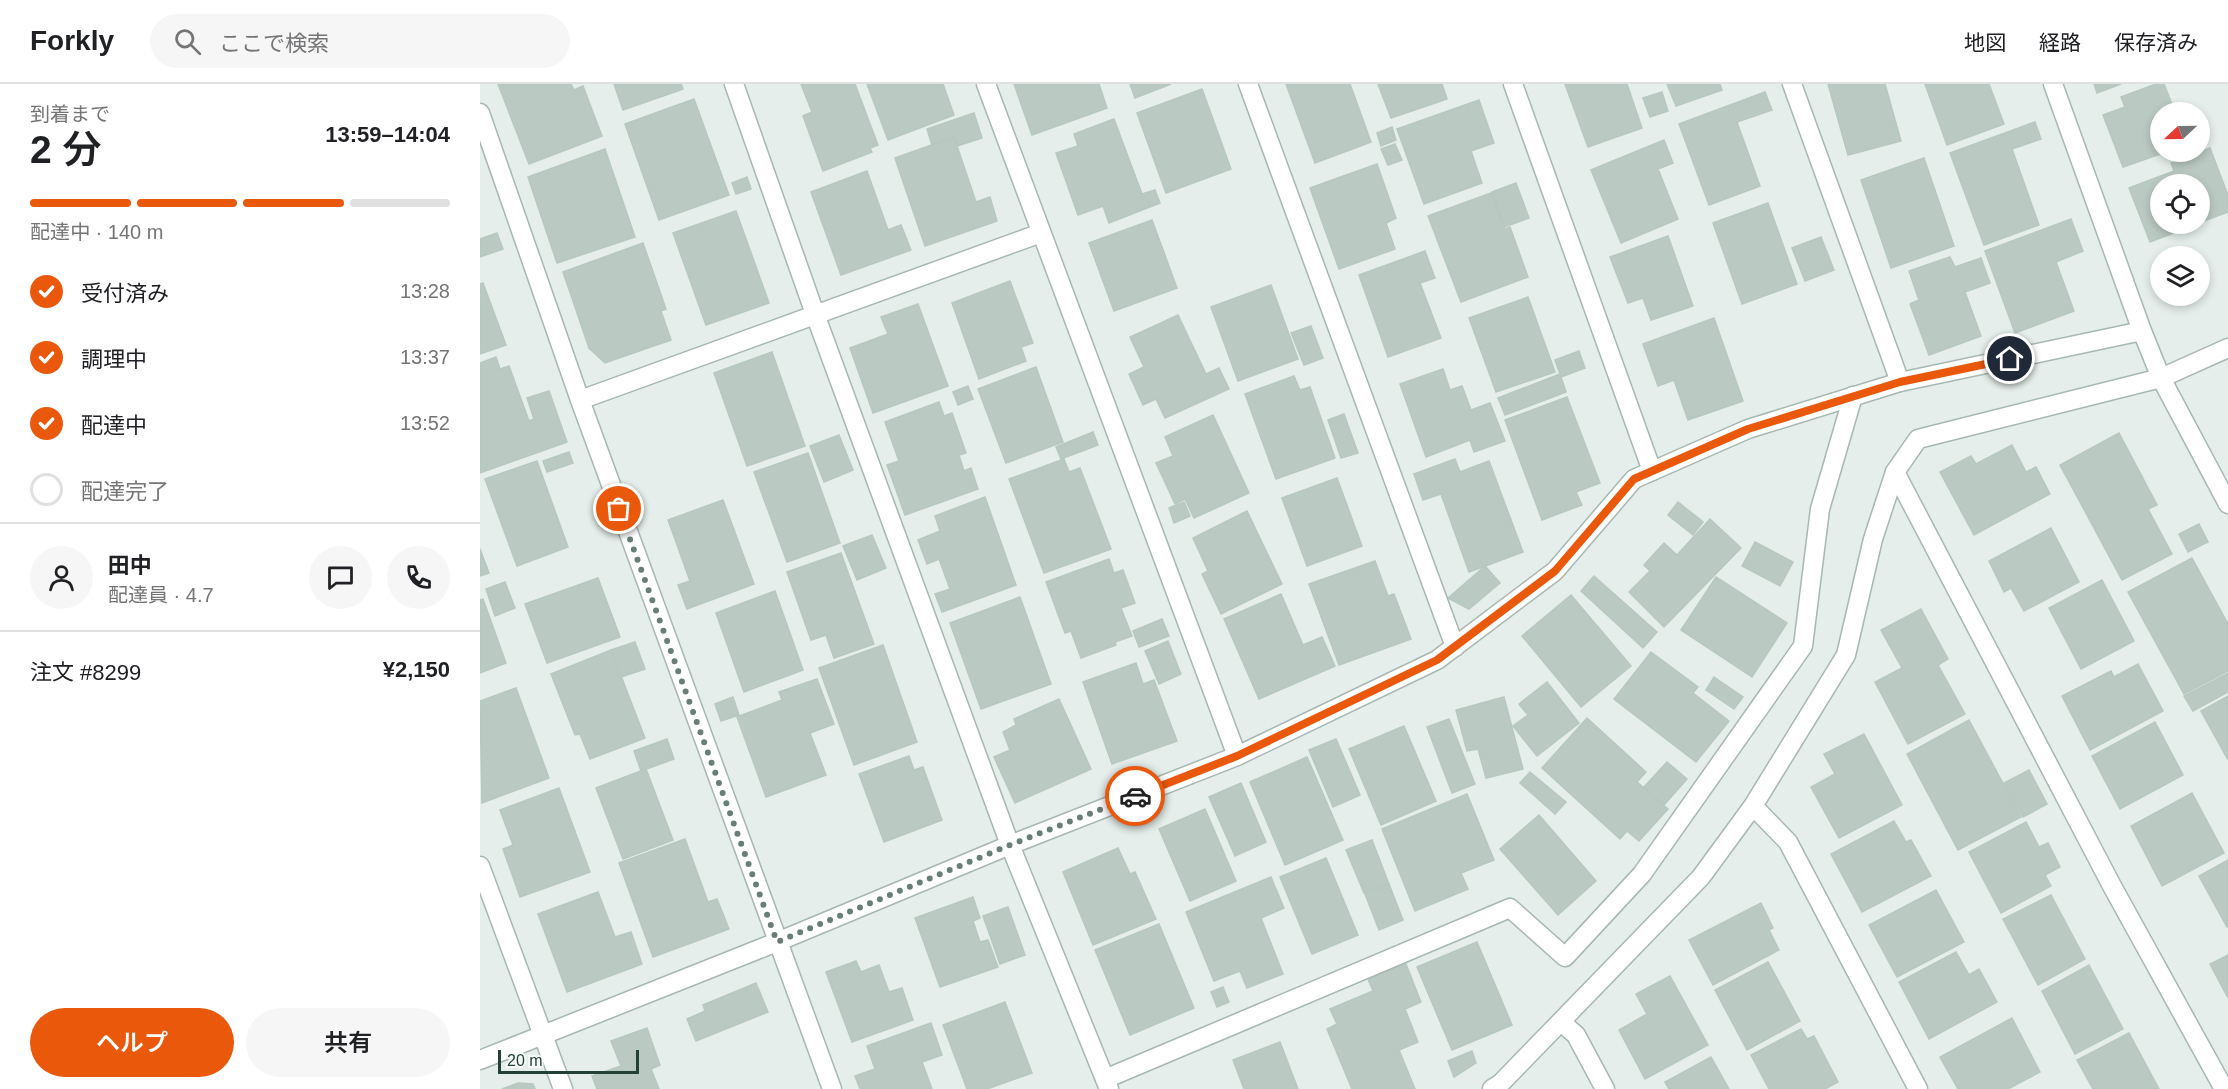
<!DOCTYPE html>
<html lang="ja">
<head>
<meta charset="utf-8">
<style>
  :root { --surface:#fff; --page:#f6f6f6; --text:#202124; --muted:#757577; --line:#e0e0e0; --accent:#ea580c }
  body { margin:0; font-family:Helvetica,"Noto Sans JP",sans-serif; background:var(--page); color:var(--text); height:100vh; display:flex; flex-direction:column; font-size:22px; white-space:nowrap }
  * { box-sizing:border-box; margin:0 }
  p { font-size:20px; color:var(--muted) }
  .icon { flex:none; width:33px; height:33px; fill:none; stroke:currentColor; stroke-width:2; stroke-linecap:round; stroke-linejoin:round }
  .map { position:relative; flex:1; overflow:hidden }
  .side { display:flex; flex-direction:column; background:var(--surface); width:480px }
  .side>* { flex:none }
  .needle { width:39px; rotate:248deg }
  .fabs { position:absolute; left:1670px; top:18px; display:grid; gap:12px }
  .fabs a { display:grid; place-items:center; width:60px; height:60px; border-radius:50%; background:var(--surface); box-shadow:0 3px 9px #0003; font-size:30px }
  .scale { position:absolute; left:18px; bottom:15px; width:141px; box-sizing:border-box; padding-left:6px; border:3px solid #244137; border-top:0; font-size:16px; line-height:21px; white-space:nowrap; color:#244137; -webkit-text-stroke:4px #f6faf8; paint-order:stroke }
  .pin { position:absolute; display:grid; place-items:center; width:51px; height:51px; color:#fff; margin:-26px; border:3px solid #fff; border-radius:50%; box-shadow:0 2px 6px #0007 }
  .courier { position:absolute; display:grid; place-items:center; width:60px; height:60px; margin:-30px; border:4px solid #ea580c; border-radius:50%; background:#fff; color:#222; box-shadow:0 2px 8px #0007 }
  .head em { font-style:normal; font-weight:600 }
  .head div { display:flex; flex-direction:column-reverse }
  .head { display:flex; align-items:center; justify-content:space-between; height:102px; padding:0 30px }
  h1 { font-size:39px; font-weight:600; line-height:45px }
  .bar { display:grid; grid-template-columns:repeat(4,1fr); gap:9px 6px; align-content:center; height:72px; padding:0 30px }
  .bar i { height:8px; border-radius:4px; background:var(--line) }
  .bar .current { background:var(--accent) }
  .bar p { grid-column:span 4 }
  .line { display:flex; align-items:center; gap:15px; padding:0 30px; border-top:2px solid var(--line) }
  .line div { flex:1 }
  .round { display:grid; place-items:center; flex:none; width:63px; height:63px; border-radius:32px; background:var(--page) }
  ol { padding:0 30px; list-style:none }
  li { display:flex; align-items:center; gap:18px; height:66px }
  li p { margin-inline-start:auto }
  li .icon { padding:6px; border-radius:50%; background:var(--accent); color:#fff; stroke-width:4 }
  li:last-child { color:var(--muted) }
  li i { width:33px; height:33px; border:3px solid var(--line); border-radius:50% }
  .cta { display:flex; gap:12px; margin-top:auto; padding:12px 30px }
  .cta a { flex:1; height:69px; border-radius:36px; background:var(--accent); color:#fff; font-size:24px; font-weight:600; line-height:69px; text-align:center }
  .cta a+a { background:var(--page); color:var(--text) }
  header { display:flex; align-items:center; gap:36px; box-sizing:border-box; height:84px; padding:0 30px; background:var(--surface); border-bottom:2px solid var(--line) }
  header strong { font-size:28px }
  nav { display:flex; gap:33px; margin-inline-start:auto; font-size:21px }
  .search { width:420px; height:54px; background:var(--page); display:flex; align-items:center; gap:15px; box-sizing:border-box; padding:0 21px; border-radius:33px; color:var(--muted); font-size:22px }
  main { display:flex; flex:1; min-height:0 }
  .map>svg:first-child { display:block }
  .building { fill:#bac9c2; stroke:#b7c8c0; stroke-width:1.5 }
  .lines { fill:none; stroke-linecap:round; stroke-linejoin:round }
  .minor-casing { stroke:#a7b7b1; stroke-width:21 }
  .minor { stroke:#fff; stroke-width:18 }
  .done { stroke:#687e76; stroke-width:6; stroke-dasharray:0 10.8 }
  .route { stroke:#ea580c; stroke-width:8 }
</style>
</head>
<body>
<header>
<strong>Forkly</strong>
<div class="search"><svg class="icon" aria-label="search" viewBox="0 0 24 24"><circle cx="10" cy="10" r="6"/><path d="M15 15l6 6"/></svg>ここで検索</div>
<nav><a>地図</a><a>経路</a><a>保存済み</a></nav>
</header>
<main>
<section class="side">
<div class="head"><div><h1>2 分</h1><p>到着まで</p></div><em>13:59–14:04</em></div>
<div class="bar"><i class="current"></i><i class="current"></i><i class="current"></i><i></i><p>配達中 · 140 m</p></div>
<ol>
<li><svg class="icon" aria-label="check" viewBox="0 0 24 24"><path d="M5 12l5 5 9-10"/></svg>受付済み<p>13:28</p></li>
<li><svg class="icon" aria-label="check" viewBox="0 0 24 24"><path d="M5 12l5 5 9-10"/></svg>調理中<p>13:37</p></li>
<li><svg class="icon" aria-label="check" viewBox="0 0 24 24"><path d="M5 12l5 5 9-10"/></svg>配達中<p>13:52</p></li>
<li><i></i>配達完了</li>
</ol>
<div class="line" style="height:108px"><a class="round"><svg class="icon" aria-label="person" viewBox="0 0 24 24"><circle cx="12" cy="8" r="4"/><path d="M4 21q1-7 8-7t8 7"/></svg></a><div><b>田中</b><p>配達員 · 4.7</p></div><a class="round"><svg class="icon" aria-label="chat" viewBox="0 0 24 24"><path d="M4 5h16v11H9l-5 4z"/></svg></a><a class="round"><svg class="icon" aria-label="phone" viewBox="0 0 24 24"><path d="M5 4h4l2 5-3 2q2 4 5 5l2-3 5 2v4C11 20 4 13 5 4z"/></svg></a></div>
<div class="line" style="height:78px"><div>注文 #8299</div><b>¥2,150</b></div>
<div class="cta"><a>ヘルプ</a><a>共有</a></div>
</section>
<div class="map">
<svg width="1748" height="1005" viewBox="0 0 1748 1005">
  <rect width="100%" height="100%" fill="#e5eeea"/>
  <g class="building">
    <polygon points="18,0 91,0 94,6 103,2 122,52 49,80"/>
    <polygon points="134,0 201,0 203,5 143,26"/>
    <polygon points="321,0 375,0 398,61 390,64 392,68 343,87 323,32 332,28"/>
    <polygon points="387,0 463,0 474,31 408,56"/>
    <polygon points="534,0 619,0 627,24 552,51"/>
    <polygon points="650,0 691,0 655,14"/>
    <polygon points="806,0 870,0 891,58 835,79"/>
    <polygon points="898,0 962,0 967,15 911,34"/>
    <polygon points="1085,0 1147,0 1162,44 1108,63"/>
    <polygon points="1187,0 1240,0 1242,6 1196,22"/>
    <polygon points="1348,0 1405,0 1421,57 1368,71"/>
    <polygon points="1445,0 1509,0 1524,40 1467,61"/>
    <polygon points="1614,0 1641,0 1617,9"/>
    <polygon points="1676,0 1684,0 1695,28 1680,28 1680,68 1686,68 1643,83 1623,31 1645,23 1641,13"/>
    <polygon points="722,5 751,85 686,109 657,29"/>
    <polygon points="1182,8 1188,27 1170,33 1163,14"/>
    <polygon points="1285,8 1292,26 1257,38 1280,102 1229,121 1199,40"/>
    <polygon points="214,15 249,111 179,136 145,40"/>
    <polygon points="999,16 1014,59 991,67 1002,99 944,120 917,45"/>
    <polygon points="494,29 502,54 477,62 474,53 452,61 447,45"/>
    <polygon points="634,35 662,110 675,106 680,119 629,139 623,122 598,131 576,69 598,62 594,50"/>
    <polygon points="1555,38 1561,55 1532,65 1559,141 1504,161 1470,69"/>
    <polygon points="912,43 916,56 901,62 897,49"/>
    <polygon points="474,53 496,118 510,113 517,137 445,162 415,74"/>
    <polygon points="1184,56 1193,79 1178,85 1198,135 1141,159 1111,86"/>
    <polygon points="915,60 922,76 908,81 901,65"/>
    <polygon points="1730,64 1748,111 1748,128 1719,139 1719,100 1680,100 1680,140 1717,140 1670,158 1649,104 1694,87 1691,79"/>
    <polygon points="125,65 155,153 77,179 48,93"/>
    <polygon points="1444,74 1474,162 1411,184 1381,96"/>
    <polygon points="897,80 916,134 906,139 915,165 859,185 830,104"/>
    <polygon points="387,87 408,146 421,141 431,166 361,191 331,108"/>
    <polygon points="267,93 271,105 256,110 252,99"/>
    <polygon points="1036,99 1049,134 1024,143 1012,108"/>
    <polygon points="1011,109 1025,145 1030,143 1048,193 981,218 948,132"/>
    <polygon points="1288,119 1317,200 1262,220 1233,139"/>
    <polygon points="256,127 289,219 226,241 193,149"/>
    <polygon points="1591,135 1603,167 1576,178 1594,227 1535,249 1505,167"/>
    <polygon points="672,136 697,204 634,227 609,159"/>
    <polygon points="17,149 23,165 0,173 0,155"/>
    <polygon points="1188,152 1213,222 1171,236 1163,214 1148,219 1130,173"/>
    <polygon points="1341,153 1354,186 1325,197 1312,164"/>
    <polygon points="163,159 186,225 181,227 191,256 125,279 109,264 83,188"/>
    <polygon points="945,167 955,194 940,199 961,254 908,273 879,191"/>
    <polygon points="1470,173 1475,183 1501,174 1510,199 1485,208 1501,252 1449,271 1430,220 1439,216 1429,187"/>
    <polygon points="530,197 553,259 541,263 546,277 499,295 472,219"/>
    <polygon points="3,199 26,261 0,270 0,200"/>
    <polygon points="791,201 818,275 758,297 731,223"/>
    <polygon points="1048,213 1075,288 1016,308 989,234"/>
    <polygon points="438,220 468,302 393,329 370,264 408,250 401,233"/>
    <polygon points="698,231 726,290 739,284 749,305 685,334 676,315 663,321 649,290 664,283 650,253"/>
    <polygon points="1234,234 1263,317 1208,336 1194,296 1178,302 1163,260"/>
    <polygon points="831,242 843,274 824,281 811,249"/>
    <polygon points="1099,267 1105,284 1081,293 1075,276"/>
    <polygon points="292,268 325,362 267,382 234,289"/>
    <polygon points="16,273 20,285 29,282 49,337 54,335 47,314 69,307 87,358 0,389 0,279"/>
    <polygon points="556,283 583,358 526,379 498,305"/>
    <polygon points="963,285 970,306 982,302 991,326 1010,319 1025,357 994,368 990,356 946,373 920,300"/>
    <polygon points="1080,290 1086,308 1025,331 1018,314"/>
    <polygon points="814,292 820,306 830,303 855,374 796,395 765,310"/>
    <polygon points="488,302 493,315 478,321 473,308"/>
    <polygon points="1087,313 1120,399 1096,408 1102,421 1062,436 1025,336"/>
    <polygon points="459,318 464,332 472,329 486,369 479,371 484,387 491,384 498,405 425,431 407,381 419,377 405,338"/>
    <polygon points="864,330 878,369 861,374 848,336"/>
    <polygon points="733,331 769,409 714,434 705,415 695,420 676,379 693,372 685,353"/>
    <polygon points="613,348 618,361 581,375 576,363"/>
    <polygon points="1639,349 1677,421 1668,425 1692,470 1642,496 1580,381"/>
    <polygon points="359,351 373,386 344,398 330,362"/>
    <polygon points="1532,361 1546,388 1556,383 1570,410 1494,451 1460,388 1491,372 1496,380"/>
    <polygon points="89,368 93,379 67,388 63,377"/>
    <polygon points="328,369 360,459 307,478 274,388"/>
    <polygon points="584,375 589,388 600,384 631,465 564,489 529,395"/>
    <polygon points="975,375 980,388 1009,377 1043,468 989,488 961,410 943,416 934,390"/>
    <polygon points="57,377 88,463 37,482 5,395"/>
    <polygon points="857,394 882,462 827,482 802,414"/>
    <polygon points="505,413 536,501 462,528 455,510 470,505 459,475 447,480 438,456 460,447 455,432"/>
    <polygon points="243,416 274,500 207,525 198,501 210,497 188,436"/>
    <polygon points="704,418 710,432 694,439 689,424"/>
    <polygon points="1198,418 1223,438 1213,451 1188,431"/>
    <polygon points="767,427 802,500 741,530 722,490 728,487 713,454"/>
    <polygon points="1230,435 1261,464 1184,543 1149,508 1170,487 1164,481 1184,459 1197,471"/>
    <polygon points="1719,440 1728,458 1708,468 1699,450"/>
    <polygon points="1571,444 1599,498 1544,527 1531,504 1524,508 1509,477"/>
    <polygon points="392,451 406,484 377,496 363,462"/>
    <polygon points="1275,458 1313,478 1300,502 1262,482"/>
    <polygon points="0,465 9,489 0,492"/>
    <polygon points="361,469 394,560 354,574 346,551 331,556 307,488"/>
    <polygon points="1712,474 1748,540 1748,587 1704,610 1648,508"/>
    <polygon points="629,475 634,489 643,486 655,519 641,524 652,552 635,558 636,561 601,574 591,547 585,549 566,498"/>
    <polygon points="895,477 908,512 914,510 931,555 859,581 829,500"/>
    <polygon points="1005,482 1020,499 989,525 968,514"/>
    <polygon points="1114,492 1177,548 1163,564 1101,507"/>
    <polygon points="1236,493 1307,539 1272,593 1201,546"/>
    <polygon points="118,494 140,553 67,579 45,520"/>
    <polygon points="1622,496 1654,557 1601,585 1569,524"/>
    <polygon points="25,498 35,524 15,532 6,505"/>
    <polygon points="295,507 323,586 264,608 236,529"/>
    <polygon points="801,510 823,561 842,553 855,582 779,615 744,535"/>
    <polygon points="1091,511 1151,582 1101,623 1042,552"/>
    <polygon points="540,513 571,600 501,625 470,539"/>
    <polygon points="3,515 26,579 0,589 0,516"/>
    <polygon points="1441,525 1468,575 1458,581 1485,630 1428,660 1395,598 1422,584 1401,546"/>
    <polygon points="682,535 689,552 659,563 653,547"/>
    <polygon points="688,557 701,590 679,600 665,567"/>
    <polygon points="155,558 165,585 141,593 131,566"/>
    <polygon points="403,561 437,658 374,681 339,584"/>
    <polygon points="131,566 165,654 110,675 100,650 95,651 71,590"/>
    <polygon points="1171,568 1218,603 1213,609 1249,637 1216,678 1134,615"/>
    <polygon points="656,579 663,600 674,596 697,657 632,680 603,598"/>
    <polygon points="1658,580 1683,627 1610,666 1582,612 1631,587 1634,593"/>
    <polygon points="1748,589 1748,608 1713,627 1704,612"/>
    <polygon points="1234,593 1263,613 1254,625 1226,606"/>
    <polygon points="337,595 354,640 330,649 346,691 286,713 257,633 302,616 299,608"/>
    <polygon points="1067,598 1099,639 1057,672 1033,642 1048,631 1039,620"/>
    <polygon points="36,604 69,694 2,719 0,617"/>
    <polygon points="1748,612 1748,676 1721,627"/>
    <polygon points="253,613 259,631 241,637 235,620"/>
    <polygon points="1024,613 1043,685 1006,694 998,665 987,667 976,626"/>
    <polygon points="579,615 611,685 535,719 514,673 530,666 523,648 536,641 534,635"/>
    <polygon points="1107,634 1166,688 1157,698 1188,725 1159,757 1147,747 1140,755 1062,684"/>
    <polygon points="969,635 995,700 972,709 947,643"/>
    <polygon points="1489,636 1541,733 1478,766 1427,670"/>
    <polygon points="1675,638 1703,691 1640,725 1612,672"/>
    <polygon points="924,642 956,717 901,741 869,665"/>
    <polygon points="1384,650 1422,721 1359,754 1331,703 1355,690 1344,670"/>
    <polygon points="187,655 194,675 161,687 154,667"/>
    <polygon points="856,655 880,711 853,723 829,666"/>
    <polygon points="429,672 434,686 443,683 462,736 404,758 379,690"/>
    <polygon points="827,673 863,756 805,781 770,698"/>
    <polygon points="1187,678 1207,695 1184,721 1164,703"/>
    <polygon points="166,685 193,756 143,775 116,704"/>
    <polygon points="1549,686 1567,720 1543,733 1524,699"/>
    <polygon points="1050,688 1086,718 1075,730 1040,699"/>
    <polygon points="761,699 786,758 755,772 729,713"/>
    <polygon points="79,704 110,788 40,813 23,765 33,761 20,726"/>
    <polygon points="1712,709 1744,769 1682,802 1651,742"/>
    <polygon points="987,710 1014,776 981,789 988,805 935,827 902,745"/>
    <polygon points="725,725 756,797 710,817 679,745"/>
    <polygon points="1059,731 1116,797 1078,831 1020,765"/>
    <polygon points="1414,737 1426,758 1431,756 1451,792 1382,828 1351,770"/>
    <polygon points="1546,738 1559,763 1568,759 1580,783 1565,791 1571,802 1521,829 1489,768"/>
    <polygon points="205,755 228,818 237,815 249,845 173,873 139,779"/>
    <polygon points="892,756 909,800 884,809 866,766"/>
    <polygon points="638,764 650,790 655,788 676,835 613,861 583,788"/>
    <polygon points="846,774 878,851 832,870 800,793"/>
    <polygon points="1748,776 1748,843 1747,843 1719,792"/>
    <polygon points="791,793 804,824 781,834 803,890 767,904 760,887 734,897 706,828"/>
    <polygon points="909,800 923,836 899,846 885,810"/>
    <polygon points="1456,806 1484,858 1417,893 1389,841"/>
    <polygon points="118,808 135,853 151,848 162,880 87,908 58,830"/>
    <polygon points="1571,811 1605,875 1558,901 1523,835"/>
    <polygon points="493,813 500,834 493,837 500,858 508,856 518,883 460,903 435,834"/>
    <polygon points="1281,819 1293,844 1289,846 1299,866 1233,901 1209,856"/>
    <polygon points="528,823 545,871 520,880 503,832"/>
    <polygon points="679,840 714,924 650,951 615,866"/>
    <polygon points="997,858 1032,941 972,966 937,883"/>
    <polygon points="1476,868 1489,891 1499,885 1517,918 1449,955 1419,898"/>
    <polygon points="1748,871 1748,914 1730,880"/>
    <polygon points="376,877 381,888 399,881 409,908 422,904 433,936 372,958 346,888"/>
    <polygon points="1288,878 1320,937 1267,966 1235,906"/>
    <polygon points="926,880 941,918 925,925 938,958 919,966 935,1005 872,1005 847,945 857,940 850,925 893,907 888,895"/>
    <polygon points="1609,881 1643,945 1595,970 1562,907"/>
    <polygon points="1190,892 1228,961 1165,995 1139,946 1167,930 1156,910"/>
    <polygon points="276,899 288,928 216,957 207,935 225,927 223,921"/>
    <polygon points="743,903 749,918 737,923 731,908"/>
    <polygon points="525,918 552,989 507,1005 487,1005 463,941"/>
    <polygon points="1532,934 1560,988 1528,1005 1478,1005 1460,973"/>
    <polygon points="451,939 462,971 442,978 452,1005 380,1005 375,992 395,985 387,962"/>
    <polygon points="167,944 180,981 171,985 179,1005 117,1005 112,992 141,982 131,957"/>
    <polygon points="1321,945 1327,955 1334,952 1358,998 1345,1005 1289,1005 1271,971"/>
    <polygon points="1649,949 1679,1005 1613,1005 1597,976"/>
    <polygon points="800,958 818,1005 764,1005 753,976"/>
    <polygon points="992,967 996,979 974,993 968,977"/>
    <polygon points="1231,973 1249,1005 1189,1005 1185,998"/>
    <polygon points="38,999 53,1000 55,1005 22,1005"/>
  </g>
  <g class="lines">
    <defs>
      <g id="minor">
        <polyline points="254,0 335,230 530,761 629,1005"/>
        <polyline points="506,0 757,672"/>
        <polyline points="768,0 975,563"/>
        <polyline points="1033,0 1172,387"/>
        <polyline points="1312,0 1420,298"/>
        <polyline points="1573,0 1662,247 1681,294 1748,420"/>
        <polyline points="0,29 100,316 352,1005"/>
        <polyline points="100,316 561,149"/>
        <polyline points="1415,388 1632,802 1744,1005"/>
        <polyline points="1273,722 1308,758 1438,1005"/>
        <polyline points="0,782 83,1005"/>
        <polyline points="1081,938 1096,951 1125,1005"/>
        <polyline points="0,976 297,858 530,761 757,672 957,576 1075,487 1154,395 1268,345 1420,298 1662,247"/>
        <polyline points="625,995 1030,824 1085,873 1162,790 1323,562 1340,425 1373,312"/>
        <polyline points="1012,1005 1020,1000 1221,793 1273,722 1366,571 1393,455 1415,388 1438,355 1681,294 1748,264"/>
      </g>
    </defs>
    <use href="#minor" class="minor-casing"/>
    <use href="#minor" class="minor"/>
  </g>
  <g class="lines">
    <polyline class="done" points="139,425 297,858 530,761 655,712"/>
    <polyline class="route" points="655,712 757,672 957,576 1075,487 1154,395 1268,345 1420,298 1530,275"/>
  </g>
</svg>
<div class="fabs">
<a><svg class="needle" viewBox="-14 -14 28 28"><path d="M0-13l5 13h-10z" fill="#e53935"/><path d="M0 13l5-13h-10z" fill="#757577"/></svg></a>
<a><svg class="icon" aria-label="locate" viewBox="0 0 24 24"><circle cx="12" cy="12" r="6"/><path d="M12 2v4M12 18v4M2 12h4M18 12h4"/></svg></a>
<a><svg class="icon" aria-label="layers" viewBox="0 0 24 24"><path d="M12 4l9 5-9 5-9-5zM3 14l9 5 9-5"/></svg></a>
</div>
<div class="scale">20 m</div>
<div class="pin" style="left:139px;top:425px;background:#ea580c"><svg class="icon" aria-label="bag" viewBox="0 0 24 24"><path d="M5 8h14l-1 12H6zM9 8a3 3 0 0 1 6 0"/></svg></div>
<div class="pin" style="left:1530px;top:275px;background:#1f2937"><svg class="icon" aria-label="home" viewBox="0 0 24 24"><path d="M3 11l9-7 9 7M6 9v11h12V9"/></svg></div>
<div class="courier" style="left:655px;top:712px"><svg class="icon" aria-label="car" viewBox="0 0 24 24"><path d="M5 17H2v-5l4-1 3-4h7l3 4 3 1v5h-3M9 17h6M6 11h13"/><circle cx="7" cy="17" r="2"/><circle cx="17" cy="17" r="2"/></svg></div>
</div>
</main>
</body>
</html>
